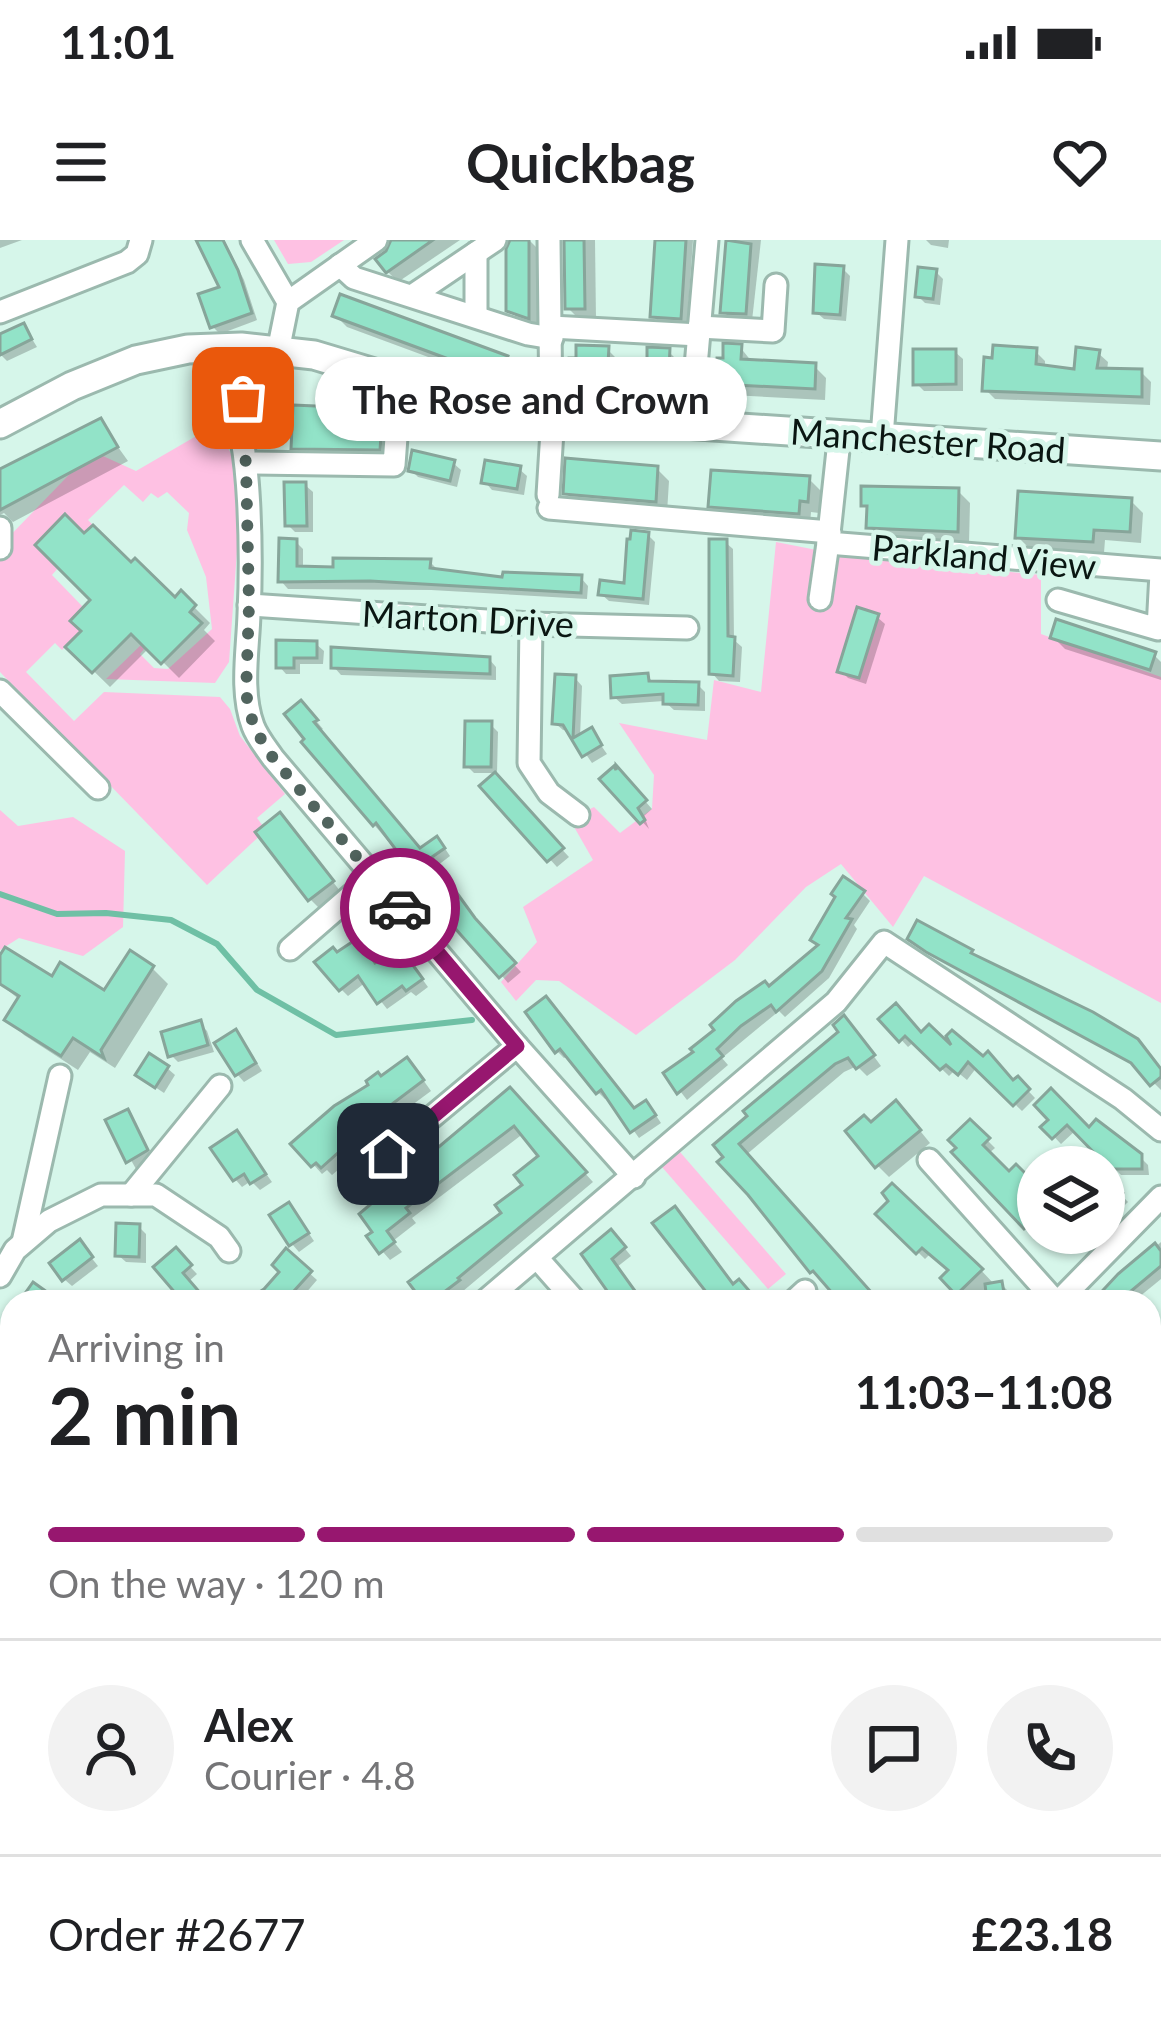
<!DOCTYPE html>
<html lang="en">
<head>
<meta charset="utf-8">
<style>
  :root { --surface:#fff; --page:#f2f2f2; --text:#202124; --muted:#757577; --line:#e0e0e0; --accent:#97176f }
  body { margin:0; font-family:Lato,sans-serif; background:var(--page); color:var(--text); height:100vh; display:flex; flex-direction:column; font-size:45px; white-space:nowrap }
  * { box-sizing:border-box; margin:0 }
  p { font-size:39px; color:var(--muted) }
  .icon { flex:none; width:66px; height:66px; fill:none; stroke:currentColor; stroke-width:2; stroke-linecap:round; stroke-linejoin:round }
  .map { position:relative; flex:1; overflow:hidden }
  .panel { position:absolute; left:0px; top:1050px; width:1161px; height:744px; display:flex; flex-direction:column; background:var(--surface); border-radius:36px 36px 0 0; box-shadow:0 3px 9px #0004 }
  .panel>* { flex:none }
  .buttons { position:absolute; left:1017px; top:906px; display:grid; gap:24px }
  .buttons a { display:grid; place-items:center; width:108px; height:108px; border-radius:50%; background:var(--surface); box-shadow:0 3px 9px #0004; font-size:60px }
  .pin { position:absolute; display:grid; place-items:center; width:102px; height:102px; color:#fff; margin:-51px; border-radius:24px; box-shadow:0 6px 18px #0006 }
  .courier { position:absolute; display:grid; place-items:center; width:120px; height:120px; margin:-60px; border:9px solid #97176f; border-radius:50%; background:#fff; color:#222; box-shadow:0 3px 15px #0007 }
  .bubble { position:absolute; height:84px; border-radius:42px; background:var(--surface); box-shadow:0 3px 9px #0004; font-size:39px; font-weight:700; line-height:84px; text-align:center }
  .headline em { font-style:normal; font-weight:700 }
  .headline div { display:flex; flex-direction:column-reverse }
  .headline { display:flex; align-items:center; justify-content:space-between; height:204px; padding:0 48px }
  h1 { font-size:78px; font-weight:700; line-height:90px }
  .bar { display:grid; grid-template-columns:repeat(4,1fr); gap:18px 12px; align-content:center; height:144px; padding:0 48px }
  .bar i { height:15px; border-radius:9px; background:var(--line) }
  .bar .active { background:var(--accent) }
  .bar p { grid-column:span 4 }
  .line { display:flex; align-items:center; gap:30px; padding:0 48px; border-top:3px solid var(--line) }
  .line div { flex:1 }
  .round { display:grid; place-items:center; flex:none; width:126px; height:126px; border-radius:63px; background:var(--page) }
  .status { display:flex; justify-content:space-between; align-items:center; height:84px; padding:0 60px; background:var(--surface); direction:ltr }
  .status svg { height:33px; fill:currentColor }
  header { display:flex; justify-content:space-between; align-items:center; height:156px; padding:0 48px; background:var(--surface); font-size:54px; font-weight:700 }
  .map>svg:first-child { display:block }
  .green { fill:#fec1e3 }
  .shadow { fill:#0003 }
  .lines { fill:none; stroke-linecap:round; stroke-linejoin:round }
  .stream { stroke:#6fc0a5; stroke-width:6 }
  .building { fill:#92e3c8; stroke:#87a59a; stroke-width:3 }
  .minor-casing { stroke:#9bb9ae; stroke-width:27 }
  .major-casing { stroke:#9bb9ae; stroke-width:33 }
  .minor { stroke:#fff; stroke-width:21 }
  .major { stroke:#fff; stroke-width:27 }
  .done { stroke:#51645e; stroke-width:12; stroke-dasharray:0 21.6 }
  .route { stroke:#97176f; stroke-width:15 }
  .labels { text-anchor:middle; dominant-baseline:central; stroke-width:10; stroke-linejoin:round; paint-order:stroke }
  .street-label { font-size:36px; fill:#0a1612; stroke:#d6f6ea }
</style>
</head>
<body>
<div class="status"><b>11:01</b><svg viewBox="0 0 49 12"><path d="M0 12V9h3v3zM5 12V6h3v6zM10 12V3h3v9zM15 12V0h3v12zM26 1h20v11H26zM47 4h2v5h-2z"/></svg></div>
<header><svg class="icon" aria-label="menu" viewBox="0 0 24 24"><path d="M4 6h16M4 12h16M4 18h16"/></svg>Quickbag<svg class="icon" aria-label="heart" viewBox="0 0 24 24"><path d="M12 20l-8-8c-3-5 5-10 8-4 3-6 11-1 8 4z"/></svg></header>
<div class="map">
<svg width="1161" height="1794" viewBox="0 0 1161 1794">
  <rect width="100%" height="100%" fill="#d6f6ea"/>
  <g class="green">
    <polygon points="274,0 344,0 311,22 288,24"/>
    <polygon points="217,184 237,227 240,269 229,422 215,443 106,439 146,400 149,403 140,414 154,428 168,429 212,389 206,337 187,290 189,273 167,252 158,258 151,253 143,262 124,245 88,280 93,285 84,293 65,275 35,305 58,328 52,335 83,367 71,380 81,391 62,410 55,403 26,432 74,481 104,452 220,457 230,469 240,496 285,554 257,578 266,590 207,645 0,432 0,306 92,211 136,231"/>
    <polygon points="776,302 842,315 1041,335 1041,394 1161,437 1161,763 924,636 893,687 841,624 806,647 735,720 636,795 559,741 536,740 516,761 501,742 537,702 523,667 593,620 573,585 578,575 594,567 620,593 652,569 654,535 619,483 707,500 714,440 761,452"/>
    <polygon points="0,570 18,586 73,577 125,611 123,687 83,716 19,698 0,710"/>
    <polygon points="680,912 786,1034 768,1049 662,927"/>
  </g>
  <g class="shadow">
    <polygon points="0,0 22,0 0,8"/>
    <polygon points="200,0 224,0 244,40 257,80 220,94 212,86 223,48"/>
    <polygon points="397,0 460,0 398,42 386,30"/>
    <polygon points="512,0 529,0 540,11 540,88 522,82 509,70"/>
    <polygon points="565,0 595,0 596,80 580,80 568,68"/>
    <polygon points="658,0 693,0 687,85 661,84 653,76"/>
    <polygon points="730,0 761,0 752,81 731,79 724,72"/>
    <polygon points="926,0 949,0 948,8 931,5"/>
    <polygon points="843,29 850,36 846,81 824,79 816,72"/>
    <polygon points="936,32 943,39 940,65 925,63 918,56"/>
    <polygon points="335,75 506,119 518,131 512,148 347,87"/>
    <polygon points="24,86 37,107 7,121 0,114 0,98"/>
    <polygon points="740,107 752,122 814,126 826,138 825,160 731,155 719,143"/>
    <polygon points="607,109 619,121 619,127 650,128 668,111 680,123 679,162 583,159 571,147"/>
    <polygon points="1035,111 1045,121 1045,129 1077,132 1098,113 1108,122 1107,131 1141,132 1151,142 1150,165 995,159 985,149"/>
    <polygon points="955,112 963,119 963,151 924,151 916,143"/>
    <polygon points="382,172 394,184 391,220 306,219 294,207"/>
    <polygon points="100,182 128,221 13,282 4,273 0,275 0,233"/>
    <polygon points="453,223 461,230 457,247 418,237 411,230"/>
    <polygon points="519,229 527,236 524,255 492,250 485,242"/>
    <polygon points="657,229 669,241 667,273 578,265 566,253"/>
    <polygon points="809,239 821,251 819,273 811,272 810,285 724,277 712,265"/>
    <polygon points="305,245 313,252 313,292 295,292 288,285"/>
    <polygon points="958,251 970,263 969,303 881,298 869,286 870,270 864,265"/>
    <polygon points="1131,261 1143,273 1141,303 1105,300 1104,313 1030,309 1018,297"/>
    <polygon points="648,295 655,302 649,365 609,361 601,354 627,346"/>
    <polygon points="84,297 175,362 182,355 210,383 204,390 215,401 179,438 149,408 110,447 69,407 85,391 94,360"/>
    <polygon points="296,302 303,309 303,329 430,322 437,329 505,340 581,338 588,346 587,359 431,350 288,349 281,341"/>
    <polygon points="725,302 733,309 734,400 742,407 740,442 719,441 712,433"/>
    <polygon points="877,377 885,384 866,444 848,438 841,431"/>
    <polygon points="1053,397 1154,415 1161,422 1161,440 1065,409"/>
    <polygon points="316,404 324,411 323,424 300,424 300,434 286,434 279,426"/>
    <polygon points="489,419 496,427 496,440 341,435 334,427"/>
    <polygon points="647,436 655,444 698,445 705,452 705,471 674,470 664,461 622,464 614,457"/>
    <polygon points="575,438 582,446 580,498 591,491 607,514 592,523 570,491 563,490 555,483"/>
    <polygon points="308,471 323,489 319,491 421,611 444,607 450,616 437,626 445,638 481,689 521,732 508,743 343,548"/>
    <polygon points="490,484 498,492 497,533 474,533 467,526"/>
    <polygon points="623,536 652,569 644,576 649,589 603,539"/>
    <polygon points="495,537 569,617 557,627 484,547"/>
    <polygon points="292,588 343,655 322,671 310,659"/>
    <polygon points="863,654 870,661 854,685 857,689 829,738 785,777 779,771 722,818 728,825 687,860 667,834 821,707 838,657"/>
    <polygon points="918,706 971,712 1161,831 1161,850 1139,828"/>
    <polygon points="332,711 377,726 406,717 428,747 416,756 411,752 387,769 366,742 348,756 341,749"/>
    <polygon points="0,721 105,754 152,728 168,744 115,828 90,812 78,830 24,795 8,779 20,760 0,744"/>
    <polygon points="529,773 634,871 653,871 661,883 639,898 609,856 605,859 598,852 569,815 564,818 557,811"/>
    <polygon points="882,779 1014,844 1018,840 1035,858 1022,871 977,827 967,840 955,830 949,836 914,802 908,807"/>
    <polygon points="200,784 207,791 214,812 178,822 171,815"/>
    <polygon points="853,788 881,826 867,836 857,826 844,832 746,915 875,1062 843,1062 812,1031 717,906"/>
    <polygon points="243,800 262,831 244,842 237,834"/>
    <polygon points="167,828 175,835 164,853 146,841"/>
    <polygon points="416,830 431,851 354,908 358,913 332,935 327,930 322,934 295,904 381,839"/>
    <polygon points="510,851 593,942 450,1062 427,1062 526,946 542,917 524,893 412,978 416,983 393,1001 402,1012 390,1020 370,997"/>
    <polygon points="128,873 153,919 136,929 109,881"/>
    <polygon points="908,876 930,903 889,937 878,926"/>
    <polygon points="1052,880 1089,891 1140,917 1148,925 1149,935 1121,935 1076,890 1061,904 1045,887"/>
    <polygon points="970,883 995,908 988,914 1009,935 1016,928 1038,950 1032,961 1038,968 1038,990 1034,994 955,912"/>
    <polygon points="237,893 272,942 260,950 251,941 242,947 235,939"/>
    <polygon points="1106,939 1128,962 1104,985 1104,941"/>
    <polygon points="893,961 961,1009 995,1045 1001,1044 1008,1051 1010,1062 966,1062 944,1038 951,1031 931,1013 925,1019 879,974"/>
    <polygon points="295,973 314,1001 299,1012 292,1004"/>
    <polygon points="139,987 146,994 146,1023 126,1022 118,1015"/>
    <polygon points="618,1000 631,1016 617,1027 642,1062 619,1062 585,1014"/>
    <polygon points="1161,1002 1161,1039 1133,1062 1095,1062"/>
    <polygon points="86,1011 98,1026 72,1046 64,1039"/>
    <polygon points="175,1011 197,1034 188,1042 206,1062 184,1062"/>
    <polygon points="286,1012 317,1040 298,1062 250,1062 283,1032"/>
    <polygon points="0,1138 12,1148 3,1165 11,1174 6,1182 0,1179"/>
    <polygon points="1161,1148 1161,1189 1149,1201 1149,1160"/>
    <polygon points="1161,1285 1161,1321 1149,1333 1149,1296"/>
    <polygon points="1161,1417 1161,1454 1149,1464 1149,1428"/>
    <polygon points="1161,1535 1161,1569 1149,1579 1149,1545"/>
    <polygon points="1149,1644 1161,1645 1161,1666 1149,1665"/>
    <polygon points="12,1655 10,1694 0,1702 0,1665"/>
    <polygon points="163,1782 218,1782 204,1794 147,1794"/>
    <polygon points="738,1782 783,1782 767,1794 721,1794"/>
    <polygon points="868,1782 927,1782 945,1794 852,1794"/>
  </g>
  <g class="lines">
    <polyline class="stream" points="0,654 57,674 106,673 171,680 217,704 257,750 336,795 472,780"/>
  </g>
  <g class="building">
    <polygon points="196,0 223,0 238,30 252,73 210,88 198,54 219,47"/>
    <polygon points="391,0 433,0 386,33 375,19 386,11"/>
    <polygon points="510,0 529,0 529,79 506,71 506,9"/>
    <polygon points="564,0 584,0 585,69 565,69"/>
    <polygon points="655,0 686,0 681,79 650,77"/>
    <polygon points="726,0 751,4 746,74 720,73"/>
    <polygon points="815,24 844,26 840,75 813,73"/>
    <polygon points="918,27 937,29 933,59 915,57"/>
    <polygon points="340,54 508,116 500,138 332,76"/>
    <polygon points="24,83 32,99 0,115 0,94"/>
    <polygon points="723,103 742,104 741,119 816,123 815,149 716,144 717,118 723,118"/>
    <polygon points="576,105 609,106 608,124 647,125 647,107 670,108 668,151 568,148 569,118 576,118"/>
    <polygon points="993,105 1037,108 1036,124 1074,129 1076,107 1100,110 1097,128 1142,129 1142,157 982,151 984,117 992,118"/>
    <polygon points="913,109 956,109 956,144 913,145"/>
    <polygon points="293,165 383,169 380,210 291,209"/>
    <polygon points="101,178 118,207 0,270 0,229"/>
    <polygon points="412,210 455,220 450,241 408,231"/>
    <polygon points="565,218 658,226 656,262 563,254"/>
    <polygon points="485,220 521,226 517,249 481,243"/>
    <polygon points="711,230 810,236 808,262 800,261 799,274 708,267"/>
    <polygon points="284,242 306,242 307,286 285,286"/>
    <polygon points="861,246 959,248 958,292 866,288 867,266 861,266"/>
    <polygon points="1018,251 1132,258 1130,292 1094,290 1093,302 1015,298"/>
    <polygon points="65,274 84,293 93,285 131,322 135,318 175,357 181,350 196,365 190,372 202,383 161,424 131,394 92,433 65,407 81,391 70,381 90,360 35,305"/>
    <polygon points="631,290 649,292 643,359 598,355 600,340 624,343 627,299 630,299"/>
    <polygon points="279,298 297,299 297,326 333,327 333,318 431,319 430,328 502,337 503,332 582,335 581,353 370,341 278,342"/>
    <polygon points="709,299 727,299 728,396 735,397 733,436 709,434"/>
    <polygon points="857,367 879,374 859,438 837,432"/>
    <polygon points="1056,379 1156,412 1150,430 1050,398"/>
    <polygon points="276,400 317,401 317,418 294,418 294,428 276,428"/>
    <polygon points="331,407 490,417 490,434 331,428"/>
    <polygon points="648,433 649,441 699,442 698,465 663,464 663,454 611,458 610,436"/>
    <polygon points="555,434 576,435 573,498 592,487 602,505 582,517 563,485 552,484"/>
    <polygon points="301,460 318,480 314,482 420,608 437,596 445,608 432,617 438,627 475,678 516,723 499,738 453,686 376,583 373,586 301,502 304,499 284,474"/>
    <polygon points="465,481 492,481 491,527 464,527"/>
    <polygon points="616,525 647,560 638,568 645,580 640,584 599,539 614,526 616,530"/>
    <polygon points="495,532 564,608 547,622 479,546"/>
    <polygon points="280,572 334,641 308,661 255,592"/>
    <polygon points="843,636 865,651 846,678 852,679 822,731 776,772 771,765 741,786 717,809 723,816 677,854 663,833 693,812 690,809 714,790 710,785 736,761 765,741 769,746 818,705 810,700 835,657 831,654"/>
    <polygon points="917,680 973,710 971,713 1093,772 1138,799 1161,829 1161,837 1150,846 1131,823 926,712 907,699"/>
    <polygon points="358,698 375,723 399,706 423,739 406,751 402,746 377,764 358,736 339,751 314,722 333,707 337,712"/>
    <polygon points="5,707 52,736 60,722 104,750 130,710 154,726 101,810 104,818 73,798 61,816 4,780 19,756 0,744 0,715"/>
    <polygon points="546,756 634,868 646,860 656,875 630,893 601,850 596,854 560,809 555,813 525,772"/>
    <polygon points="896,763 921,792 929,784 951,805 946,796 952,790 983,816 988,811 1013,840 1018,836 1030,849 1013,866 968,822 958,835 946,825 940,830 905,796 899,802 878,779"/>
    <polygon points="844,775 875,815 856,829 848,818 835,824 739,904 880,1062 840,1062 813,1031 810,1033 748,955 717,922 723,917 713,905 747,876 743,871 838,792 833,785"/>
    <polygon points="201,780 208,805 168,817 161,792"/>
    <polygon points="236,789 256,823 235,836 214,803"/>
    <polygon points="149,813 169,826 155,848 135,835"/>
    <polygon points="407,817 424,840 347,898 350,902 321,928 316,923 311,927 290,904 334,866 368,845 366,841 378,832 381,836"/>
    <polygon points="510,847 587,932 458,1038 460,1040 431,1062 423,1062 408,1042 501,973 495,965 522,945 514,935 538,916 514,886 406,968 410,973 387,991 395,1002 379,1014 366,996 372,992 359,974"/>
    <polygon points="1051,848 1089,887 1096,879 1142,914 1142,929 1110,929 1067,885 1052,899 1040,887 1048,880 1034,865"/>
    <polygon points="896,860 921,890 875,928 845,891 864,875 871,882"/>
    <polygon points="128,869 148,910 126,923 105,880"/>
    <polygon points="970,879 990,898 983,905 1009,931 1016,924 1035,943 1027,952 1038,965 1038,977 1024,989 951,912 956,908 948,900"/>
    <polygon points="237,890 266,934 250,944 244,934 233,941 210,908"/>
    <polygon points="1104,933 1123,953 1104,971"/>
    <polygon points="892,943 983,1029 956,1055 940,1038 948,1030 922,1008 916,1014 875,974 888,961 882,953"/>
    <polygon points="289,962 309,993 289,1006 269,975"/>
    <polygon points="675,966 733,1044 739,1039 759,1062 714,1062 652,983"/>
    <polygon points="116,983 140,984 139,1017 115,1016"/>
    <polygon points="611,989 626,1007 612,1019 643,1062 615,1062 581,1014"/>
    <polygon points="80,999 93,1017 62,1041 49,1023"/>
    <polygon points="1155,1003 1161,1011 1161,1026 1118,1062 1092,1062 1118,1034"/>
    <polygon points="176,1007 192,1025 183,1033 208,1062 183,1062 153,1027"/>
    <polygon points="286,1008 312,1031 284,1062 244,1062 264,1049 279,1032 272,1025"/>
    <polygon points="1002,1041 1005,1059 987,1062 985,1044"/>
    <polygon points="33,1042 61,1062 19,1062"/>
  </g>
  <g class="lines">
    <defs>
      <g id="minor">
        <polyline points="252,0 288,62"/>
        <polyline points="549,0 551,175"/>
        <polyline points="476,13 476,75"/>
        <polyline points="340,25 354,38 528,94 552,98"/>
        <polyline points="412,56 495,0"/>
        <polyline points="0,72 127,22 137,14 141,0"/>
        <polyline points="551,87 699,95"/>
        <polyline points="699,87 773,91 776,45"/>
        <path d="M223,107L228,162C253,188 251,333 249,374C248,410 240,451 253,486C257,497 266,508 273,518L517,806L634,937"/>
        <polyline points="275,126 288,62 376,0"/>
        <polyline points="237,171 243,158 241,107"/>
        <polyline points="691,184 707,0"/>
        <polyline points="882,197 897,0"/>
        <polyline points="838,210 828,303 1161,330"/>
        <polyline points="246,223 394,225 399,156"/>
        <polyline points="548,255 552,191"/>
        <polyline points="549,268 830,292"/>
        <polyline points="0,288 0,308"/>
        <polyline points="820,359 828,303"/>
        <polyline points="1058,360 1158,389 1161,333"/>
        <polyline points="249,365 531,384 687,388"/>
        <polyline points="531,384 529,523 549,553 578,575"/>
        <polyline points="0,451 98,548"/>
        <polyline points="290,709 374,636"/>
        <polyline points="929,920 1056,1062"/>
        <polyline points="355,941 517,806"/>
        <polyline points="131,955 220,846"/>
        <polyline points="23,1002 60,836"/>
        <polyline points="538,1019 576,1062"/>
        <polyline points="0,1036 15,1010 49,981 101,955 156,955 219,997 229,1011"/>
        <polyline points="484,1062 836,762 884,702 1123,859 1161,890"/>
        <polyline points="793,1062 805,1051"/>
        <polyline points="1058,1062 1161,957"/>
        <polyline points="0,1105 12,1112"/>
        <polyline points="1149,1251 1161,1239"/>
        <polyline points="0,1489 12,1475"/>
        <polyline points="1149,1506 1161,1495"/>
        <polyline points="0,1624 12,1611"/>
        <polyline points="1149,1732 1161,1745"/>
        <polyline points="0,1734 12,1724"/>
        <polyline points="0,1749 12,1762"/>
        <polyline points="30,1782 41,1794"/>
        <polyline points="468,1782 477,1794"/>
        <polyline points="968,1782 979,1794"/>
        <polyline points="67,1794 82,1782"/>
        <polyline points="230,1794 244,1782"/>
        <polyline points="344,1794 360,1782"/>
        <polyline points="420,1794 436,1782"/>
        <polyline points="654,1794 672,1782"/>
        <polyline points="803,1794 819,1782"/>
        <polyline points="1081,1794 1095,1782"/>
      </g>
      <polyline id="major" points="0,184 72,146 136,120 188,109 241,107 314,115 504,172 1161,216"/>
    </defs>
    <use href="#minor" class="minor-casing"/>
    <use href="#major" class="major-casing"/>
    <use href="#minor" class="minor"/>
    <use href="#major" class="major"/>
  </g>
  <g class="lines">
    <polyline class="done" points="243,158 237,171 246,223 249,365 246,454 254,488 273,518 400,668"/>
    <polyline class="route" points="388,914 517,806 400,668"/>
  </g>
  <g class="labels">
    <g class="street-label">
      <text transform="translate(928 200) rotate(4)">Manchester Road</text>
      <text transform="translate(984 316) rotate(5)">Parkland View</text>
      <text transform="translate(468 378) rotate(3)">Marton Drive</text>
    </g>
  </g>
</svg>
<div class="buttons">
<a><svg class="icon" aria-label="layers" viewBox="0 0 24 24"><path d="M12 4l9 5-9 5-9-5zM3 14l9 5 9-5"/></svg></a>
</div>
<div class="pin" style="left:243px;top:158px;background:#ea580c"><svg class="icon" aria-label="bag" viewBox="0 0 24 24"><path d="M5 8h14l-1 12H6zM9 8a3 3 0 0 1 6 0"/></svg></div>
<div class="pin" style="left:388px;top:914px;background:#1f2937"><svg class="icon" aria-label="home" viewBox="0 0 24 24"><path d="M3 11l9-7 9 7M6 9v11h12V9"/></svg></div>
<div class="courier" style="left:400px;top:668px"><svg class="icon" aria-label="car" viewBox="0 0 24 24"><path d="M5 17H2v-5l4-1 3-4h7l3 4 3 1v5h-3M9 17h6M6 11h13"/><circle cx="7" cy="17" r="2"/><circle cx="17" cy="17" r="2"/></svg></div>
<div class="bubble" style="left:315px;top:117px;width:432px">The Rose and Crown</div>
<section class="panel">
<div class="headline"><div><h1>2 min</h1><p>Arriving in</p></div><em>11:03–11:08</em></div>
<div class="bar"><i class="active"></i><i class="active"></i><i class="active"></i><i></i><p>On the way · 120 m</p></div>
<div class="line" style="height:216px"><a class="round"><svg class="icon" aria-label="person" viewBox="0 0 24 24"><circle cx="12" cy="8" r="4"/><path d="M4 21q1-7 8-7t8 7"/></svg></a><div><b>Alex</b><p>Courier · 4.8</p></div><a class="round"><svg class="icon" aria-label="chat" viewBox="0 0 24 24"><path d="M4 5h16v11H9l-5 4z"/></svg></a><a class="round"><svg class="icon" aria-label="phone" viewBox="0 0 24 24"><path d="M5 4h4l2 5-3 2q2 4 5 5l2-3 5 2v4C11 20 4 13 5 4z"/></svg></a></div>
<div class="line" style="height:156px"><div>Order #2677</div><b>£23.18</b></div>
</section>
</div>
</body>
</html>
